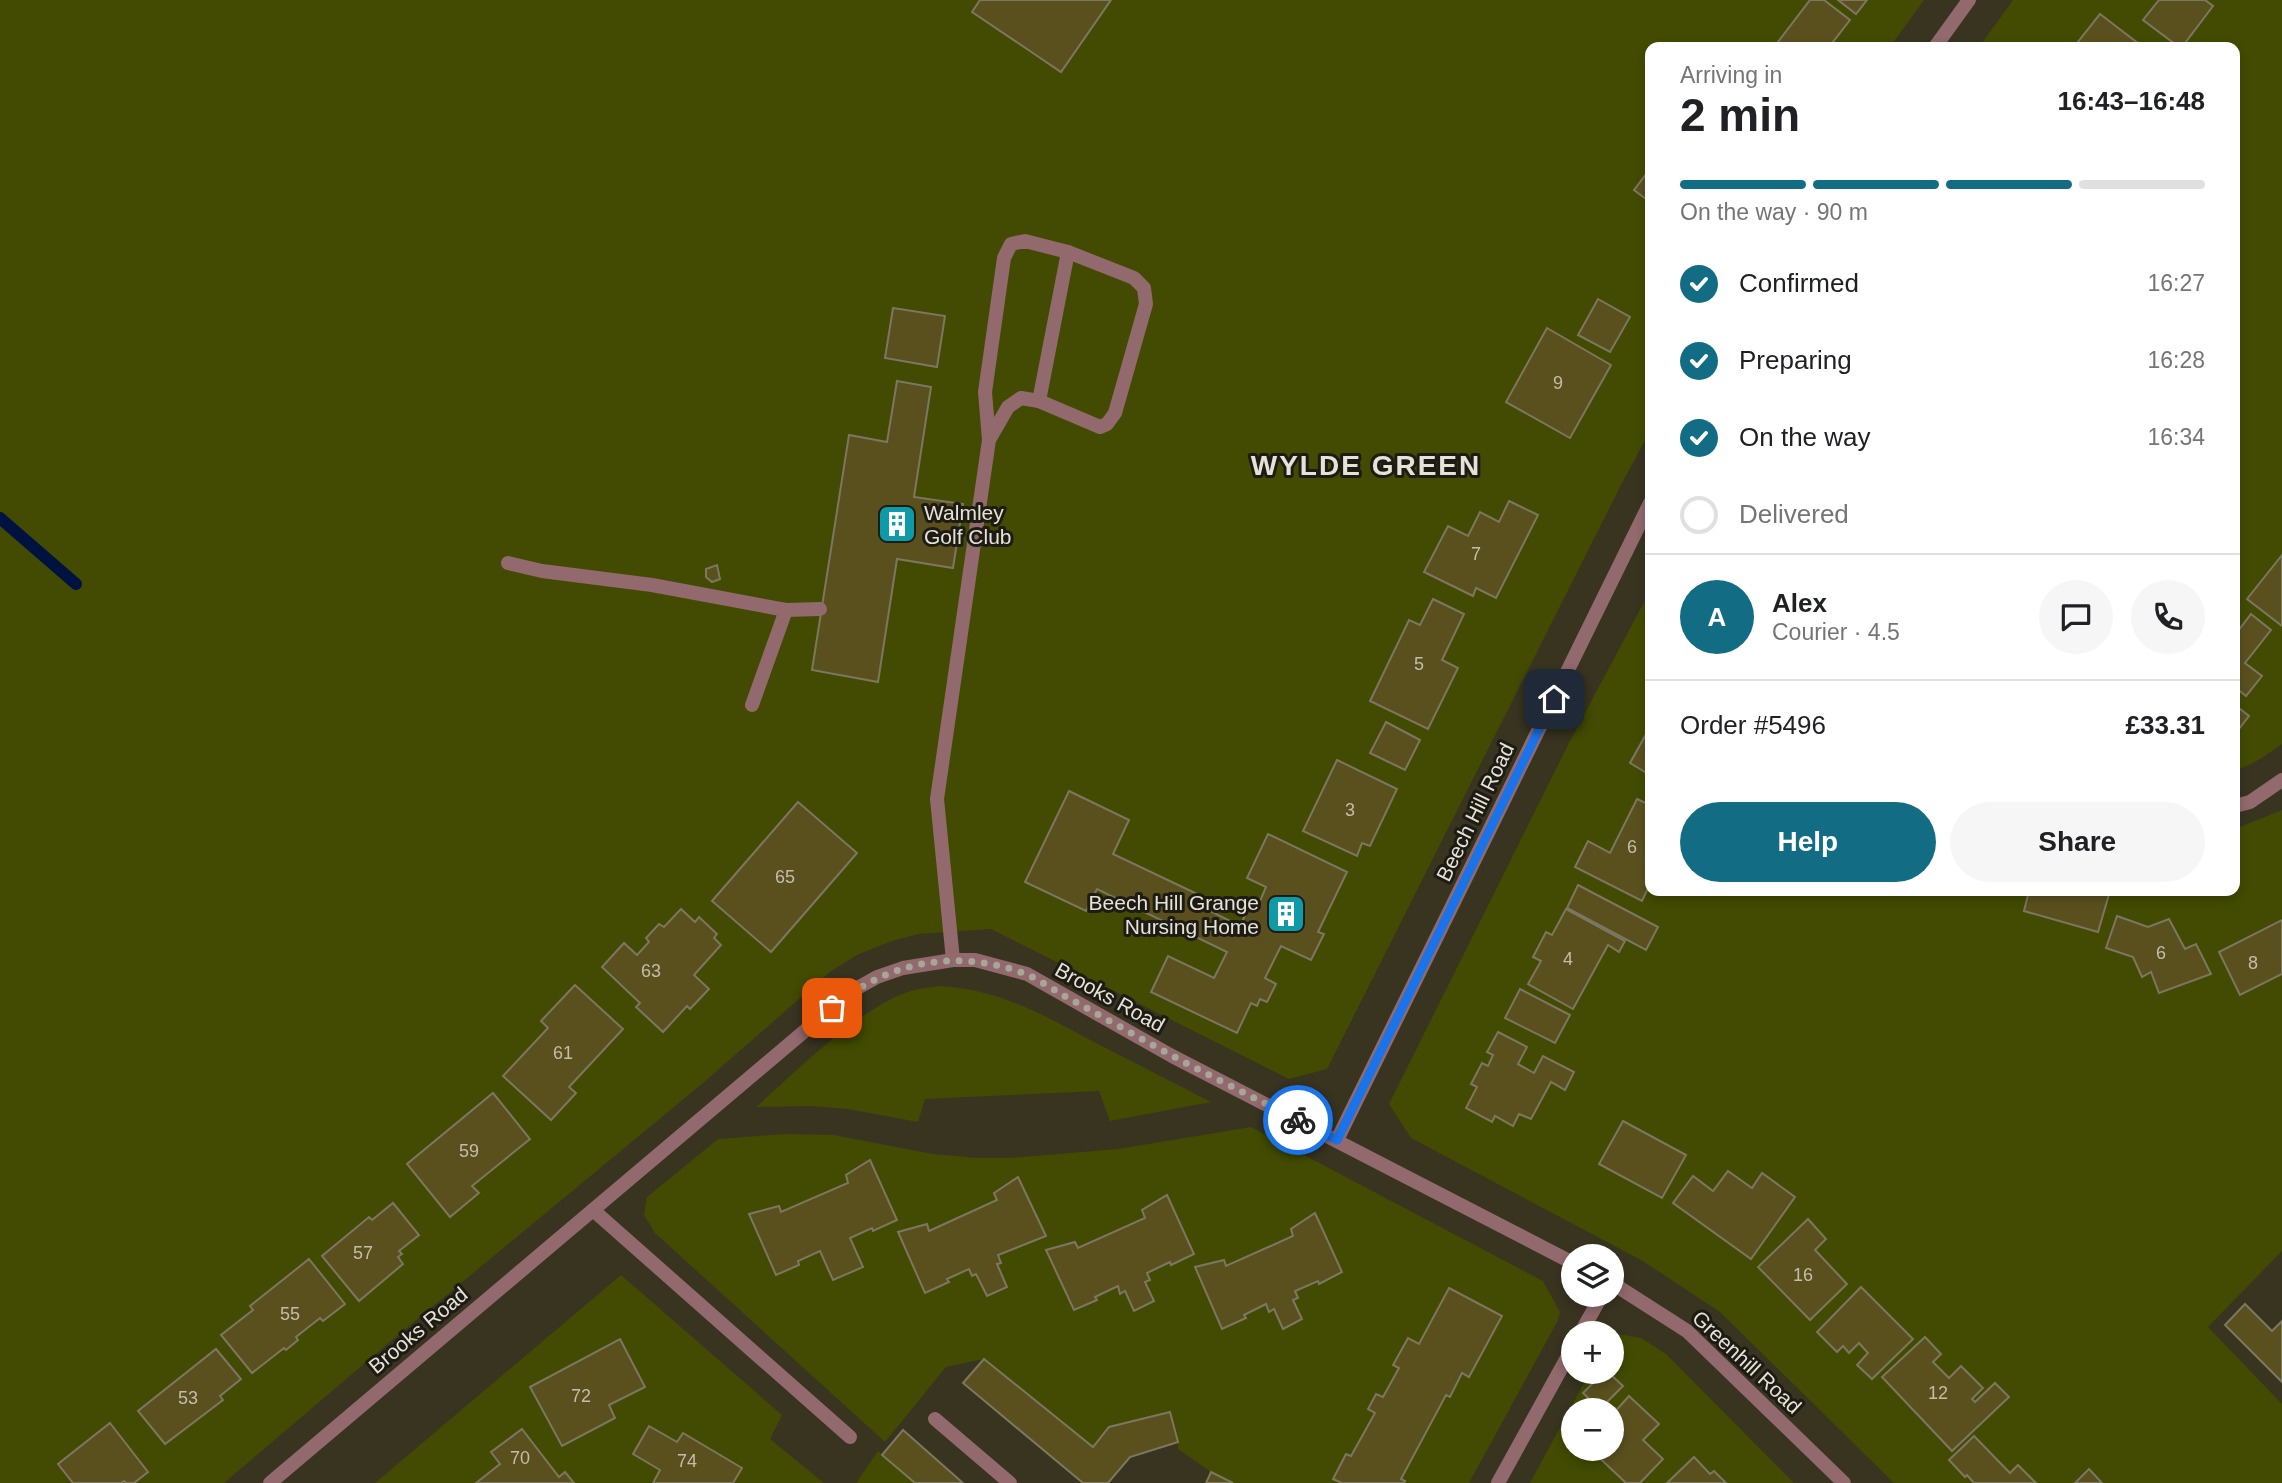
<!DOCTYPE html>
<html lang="en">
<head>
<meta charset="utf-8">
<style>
  :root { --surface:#fff; --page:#f6f6f6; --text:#202124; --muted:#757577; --line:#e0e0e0; --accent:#126d84 }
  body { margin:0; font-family:Helvetica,sans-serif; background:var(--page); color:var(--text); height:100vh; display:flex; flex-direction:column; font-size:26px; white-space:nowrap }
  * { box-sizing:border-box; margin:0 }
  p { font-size:23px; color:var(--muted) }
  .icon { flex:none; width:38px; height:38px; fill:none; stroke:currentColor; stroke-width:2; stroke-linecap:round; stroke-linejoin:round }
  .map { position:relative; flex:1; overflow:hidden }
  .panel { position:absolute; left:1645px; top:42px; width:595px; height:854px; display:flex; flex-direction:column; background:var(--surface); border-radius:14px; box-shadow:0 4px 10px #0003 }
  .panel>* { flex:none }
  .tools { position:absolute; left:1561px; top:1244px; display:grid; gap:14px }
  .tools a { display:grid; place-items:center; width:63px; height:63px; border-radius:50%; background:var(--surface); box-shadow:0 4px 10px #0003; font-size:35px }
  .pin { position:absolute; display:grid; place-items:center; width:60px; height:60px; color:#fff; margin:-30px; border-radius:14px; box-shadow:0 4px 10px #0006 }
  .courier { position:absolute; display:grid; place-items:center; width:70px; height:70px; margin:-35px; border:5px solid #1a73e8; border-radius:50%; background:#fff; color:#222; box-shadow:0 2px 9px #0007 }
  .headline em { font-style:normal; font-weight:800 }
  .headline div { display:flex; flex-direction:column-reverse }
  .headline { display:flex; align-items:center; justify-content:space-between; height:119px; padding:0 35px }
  h1 { font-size:46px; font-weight:800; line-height:52px }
  .bar { display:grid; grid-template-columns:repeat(4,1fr); gap:10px 7px; align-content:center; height:84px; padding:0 35px }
  .bar i { height:9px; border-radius:5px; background:var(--line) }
  .bar .current { background:var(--accent) }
  .bar p { grid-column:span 4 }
  .line { display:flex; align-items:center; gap:18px; padding:0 35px; border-top:2px solid var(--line) }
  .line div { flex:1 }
  .round { display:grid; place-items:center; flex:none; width:74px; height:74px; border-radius:37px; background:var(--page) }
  ol { padding:0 35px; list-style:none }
  li { display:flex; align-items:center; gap:21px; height:77px }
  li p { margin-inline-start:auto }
  li .icon { padding:7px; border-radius:50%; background:var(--accent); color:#fff; stroke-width:4 }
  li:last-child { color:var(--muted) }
  li i { width:38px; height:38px; border:4px solid var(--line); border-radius:50% }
  .cta { display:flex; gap:14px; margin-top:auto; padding:14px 35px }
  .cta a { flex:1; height:80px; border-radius:42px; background:var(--accent); color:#fff; font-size:28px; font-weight:800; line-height:80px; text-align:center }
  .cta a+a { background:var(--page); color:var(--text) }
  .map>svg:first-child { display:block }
  .green { fill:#424b01; fill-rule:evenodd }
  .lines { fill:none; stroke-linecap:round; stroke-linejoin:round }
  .stream { stroke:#001340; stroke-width:12 }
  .building { fill:#5a501e; stroke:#7b7761; stroke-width:2 }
  .lane { stroke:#92696d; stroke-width:14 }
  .street { stroke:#92696d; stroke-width:14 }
  .done { stroke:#a8a697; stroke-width:7; stroke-dasharray:0 12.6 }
  .route { stroke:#1a73e8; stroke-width:9 }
  .labels { text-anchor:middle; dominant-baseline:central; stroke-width:6; stroke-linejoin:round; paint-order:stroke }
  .number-label { font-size:18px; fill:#c2bea9 }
  .poi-label { font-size:21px; fill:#e5e3d7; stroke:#1d1b13; text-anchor:start }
  .street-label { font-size:21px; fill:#e5e3d7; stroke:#1d1b13 }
  .district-label { font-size:28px; font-weight:bold; letter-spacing:2px; fill:#e5e3d7; stroke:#1d1b13 }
</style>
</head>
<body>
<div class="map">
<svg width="2282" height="1483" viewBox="0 0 2282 1483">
  <rect width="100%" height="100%" fill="#383420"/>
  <g class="green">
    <polygon points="0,0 1924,0 1890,47 1650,47 1650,431 1622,483 1327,1069 1289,1079 991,929 918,934 892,941 859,954 831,971 703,1083 385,1346 224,1483 0,1483"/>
    <path d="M2013,0H2282V744C2267,755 2253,765 2235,770V47H1979Z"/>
    <polygon points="1650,591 1650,891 2235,891 2235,829 2282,810 2282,1251 2208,1327 2282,1404 2282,1483 1894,1483 1720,1312 1641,1260 1411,1138 1389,1104 1570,741"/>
    <path d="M941,986C1002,990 1043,1015 1096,1043C1134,1062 1172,1082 1211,1102L1110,1121L1099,1091L925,1099L918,1122L848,1109L812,1106L756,1107C797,1071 861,1005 914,990C922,988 932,987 941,986Z"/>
    <polygon points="1251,1127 1543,1281 1560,1312 1557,1322 1469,1483 1233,1483 1211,1472 1178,1449 1178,1442 1169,1412 1110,1427 1093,1447 984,1359 946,1367 885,1442 655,1233 644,1215 647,1197 718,1139 785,1134 834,1135 933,1154 977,1158 1009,1158 1118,1149"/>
    <polygon points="621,1275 782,1415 770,1439 824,1483 375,1483"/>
    <path d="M1618,1334L1641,1338L1666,1354L1794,1483H1530L1590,1372H1612V1336ZM1573,1410H1612V1449H1573Z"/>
    <polygon points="878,1451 915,1483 856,1483"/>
  </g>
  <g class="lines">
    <polyline class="stream" points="0,518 76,584"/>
  </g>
  <g class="building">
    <polygon points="980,0 1111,0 1061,72 972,12"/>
    <polygon points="1810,0 1824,0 1850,20 1829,47 1774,47"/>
    <polygon points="1838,0 1867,0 1856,14"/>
    <polygon points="2159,0 2205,0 2213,6 2182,47 2179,47 2143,20"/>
    <polygon points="2100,14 2143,47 2074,47"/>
    <polygon points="1650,169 1650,202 1634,190"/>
    <polygon points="1598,299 1630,317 1610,352 1578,335"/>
    <polygon points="893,308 945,316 937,367 885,358"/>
    <polygon points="1547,328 1611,365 1570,438 1506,402"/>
    <polygon points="897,381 931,387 914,497 963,504 953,568 897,559 878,682 812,670 849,435 887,442"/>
    <polygon points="1509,501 1538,515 1496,598 1476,588 1473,596 1424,572 1448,526 1468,536 1480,512 1499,522"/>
    <polygon points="2282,555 2282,626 2247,599"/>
    <polygon points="717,565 720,579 712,582 706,577 706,569"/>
    <polygon points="1433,599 1464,614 1442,660 1458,668 1428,729 1370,701 1409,620 1420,625"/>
    <polygon points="2251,614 2271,630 2245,663 2262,676 2246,696 2235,687 2235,635"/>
    <polygon points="2235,705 2249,716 2235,734"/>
    <polygon points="1386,722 1420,740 1405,770 1370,753"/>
    <polygon points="1645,736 1650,739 1650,775 1630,763"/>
    <polygon points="1337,760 1397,789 1370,846 1362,843 1357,856 1303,831"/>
    <polygon points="1069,791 1129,820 1113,854 1214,902 1210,911 1240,926 1253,899 1260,901 1266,887 1247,878 1268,834 1347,872 1318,932 1324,934 1311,960 1281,946 1265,978 1276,984 1267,1002 1260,999 1257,1006 1251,1003 1237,1033 1151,992 1168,956 1214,978 1227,952 1097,889 1086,911 1025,882"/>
    <polygon points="1637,799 1650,805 1650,884 1642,901 1575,867 1588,841 1610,853"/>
    <polygon points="798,802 857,853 771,952 712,901"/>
    <polygon points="1578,885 1658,927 1646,950 1567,908"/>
    <polygon points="2029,891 2110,891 2098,932 2024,911"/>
    <polygon points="681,909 695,922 699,917 717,934 714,938 721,945 694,975 709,989 690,1009 687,1006 663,1032 636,1007 640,1003 602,967 624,943 637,955 649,942 646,938 659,924 664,927"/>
    <polygon points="1566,909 1625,941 1619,952 1608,945 1573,1009 1528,984 1541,961 1533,957 1546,932 1552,935"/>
    <polygon points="2117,916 2148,927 2169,919 2185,949 2196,944 2211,974 2159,993 2151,972 2142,977 2133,957 2106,948"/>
    <polygon points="2282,920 2282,974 2240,995 2219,952"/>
    <polygon points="575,985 623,1029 569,1087 576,1093 551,1120 503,1076 548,1028 541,1021"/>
    <polygon points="1520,989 1570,1015 1555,1043 1505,1018"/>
    <polygon points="1498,1032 1527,1047 1518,1064 1534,1073 1543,1056 1574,1072 1565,1090 1551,1082 1531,1119 1519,1114 1513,1126 1495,1116 1492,1122 1466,1108 1477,1087 1471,1084 1482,1063 1488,1066 1493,1055 1487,1052"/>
    <polygon points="493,1093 530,1139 472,1186 479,1193 450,1217 407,1164"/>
    <polygon points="1623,1121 1686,1155 1662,1198 1599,1164"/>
    <polygon points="870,1160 897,1220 873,1231 872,1228 850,1238 863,1267 833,1280 820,1251 798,1261 799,1265 776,1275 749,1214 779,1206 781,1212 848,1183 846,1175"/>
    <polygon points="1728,1171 1752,1188 1762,1173 1795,1197 1751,1259 1673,1203 1693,1176 1713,1191"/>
    <polygon points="1018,1177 1046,1236 998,1255 1001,1263 997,1264 1007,1287 987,1296 976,1274 972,1276 969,1269 947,1279 949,1282 925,1293 898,1232 927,1224 929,1231 997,1200 994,1193"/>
    <polygon points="1167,1195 1194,1254 1171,1265 1170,1262 1147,1273 1150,1280 1145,1282 1154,1301 1134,1311 1125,1291 1120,1294 1118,1286 1095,1297 1097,1300 1074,1310 1046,1250 1075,1242 1078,1248 1145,1218 1142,1210"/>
    <polygon points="393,1203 419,1235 399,1251 402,1254 398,1257 403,1264 359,1301 322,1256 369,1217 372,1220"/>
    <polygon points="1315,1213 1342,1272 1319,1284 1318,1281 1295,1291 1298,1298 1293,1300 1302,1319 1283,1329 1274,1309 1269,1312 1266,1304 1244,1315 1246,1318 1222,1329 1195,1267 1224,1260 1226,1266 1293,1236 1291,1229"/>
    <polygon points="1808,1219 1826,1239 1815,1250 1847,1284 1810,1320 1758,1267"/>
    <polygon points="309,1259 345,1304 323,1321 320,1318 296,1337 298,1340 286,1350 284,1348 252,1373 221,1335 253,1310 250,1306"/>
    <polygon points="1861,1287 1913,1339 1872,1379 1857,1365 1868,1353 1859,1343 1849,1353 1843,1346 1837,1352 1817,1332"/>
    <polygon points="1449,1288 1502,1316 1469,1377 1462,1373 1450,1397 1446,1395 1401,1479 1405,1481 1404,1483 1342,1483 1333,1479 1346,1454 1351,1456 1375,1413 1368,1409 1376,1394 1383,1397 1399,1368 1393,1365 1408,1338 1419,1344"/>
    <polygon points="2245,1304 2272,1331 2282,1321 2282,1382 2225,1325"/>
    <polygon points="1925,1337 1941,1354 1933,1362 1949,1378 1961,1366 1983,1388 1972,1399 1975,1402 1995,1383 2009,1397 1952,1451 1882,1377"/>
    <polygon points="620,1339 645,1387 609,1405 615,1418 562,1446 530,1387"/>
    <polygon points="216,1349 241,1379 220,1396 223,1400 165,1444 138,1411"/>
    <polygon points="984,1359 1093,1447 1109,1427 1170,1412 1178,1442 1130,1457 1108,1483 1083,1483 963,1383"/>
    <polygon points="1604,1372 1608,1372 1623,1386 1600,1409 1583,1393"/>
    <polygon points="1629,1396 1659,1424 1643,1440 1663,1459 1640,1483 1626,1483 1590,1449 1612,1449 1612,1415"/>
    <polygon points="110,1423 148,1472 134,1483 126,1483 124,1481 121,1483 73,1483 58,1464"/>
    <polygon points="649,1426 677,1442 683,1433 742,1468 733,1483 653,1483 660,1470 633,1454"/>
    <polygon points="522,1429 559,1477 565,1472 574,1483 476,1483 500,1464 491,1452"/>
    <polygon points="903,1430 963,1483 915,1483 882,1455"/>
    <polygon points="1974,1436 2010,1473 2018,1465 2036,1483 1974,1483 1967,1475 1965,1477 1949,1460"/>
    <polygon points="1694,1457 1710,1474 1714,1471 1726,1483 1667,1483"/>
    <polygon points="2089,1469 2102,1483 2075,1483"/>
    <polygon points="1211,1472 1233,1483 1206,1483"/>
  </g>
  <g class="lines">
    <g class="lane">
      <polyline points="1039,401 1068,252"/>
      <polyline points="508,563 542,571 652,585 786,610 820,609"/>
      <polyline points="752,705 786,610"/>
      <polyline points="953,960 937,799 989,440 985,392 1004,258 1011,244 1025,241 1068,252 1134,278 1144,288 1146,304 1115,413 1107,424 1100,427 1039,401 1021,398 1008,407 989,440"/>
      <polyline points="935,1419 1010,1483"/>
    </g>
    <g class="street">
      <polyline points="1935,47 1969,0"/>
      <polyline points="2235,806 2250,802 2282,780"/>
      <polyline points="1337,1140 1650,503"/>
      <polyline points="593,1210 850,1437"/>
      <polyline points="1612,1283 1687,1331 1844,1483"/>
      <polyline points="1580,1334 1602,1295"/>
      <polyline points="270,1483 852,991 877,977 903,968 953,960 975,960 1027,974 1172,1056 1573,1263"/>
      <polyline points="1498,1483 1573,1347"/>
    </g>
  </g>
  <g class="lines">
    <path class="done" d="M832,1008C888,961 957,948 1026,974C1038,979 1051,988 1063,995C1092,1011 1122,1028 1151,1044C1199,1071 1249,1095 1298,1120"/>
    <polyline class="route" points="1298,1120 1337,1140 1554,699"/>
  </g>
  <defs>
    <symbol id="building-square" viewBox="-11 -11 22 22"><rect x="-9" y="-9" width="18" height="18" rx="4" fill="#0f9aa8" stroke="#1d1b13"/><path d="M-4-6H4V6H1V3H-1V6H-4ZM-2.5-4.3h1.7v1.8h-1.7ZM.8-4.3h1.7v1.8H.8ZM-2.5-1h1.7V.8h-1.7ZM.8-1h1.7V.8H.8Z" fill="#fff"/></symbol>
  </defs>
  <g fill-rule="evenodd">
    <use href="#building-square" x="875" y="502" width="44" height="44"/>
    <use href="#building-square" x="1264" y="892" width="44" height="44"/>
  </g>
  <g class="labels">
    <g class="number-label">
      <text x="1558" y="383">9</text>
      <text x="1476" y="554">7</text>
      <text x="1419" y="664">5</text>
      <text x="1350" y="810">3</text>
      <text x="1632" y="847">6</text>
      <text x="785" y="877">65</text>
      <text x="2161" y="953">6</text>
      <text x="1568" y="959">4</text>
      <text x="2253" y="963">8</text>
      <text x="651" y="971">63</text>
      <text x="563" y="1053">61</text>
      <text x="469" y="1151">59</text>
      <text x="363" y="1253">57</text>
      <text x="1803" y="1275">16</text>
      <text x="290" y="1314">55</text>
      <text x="1938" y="1393">12</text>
      <text x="581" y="1396">72</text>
      <text x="188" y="1398">53</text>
      <text x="520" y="1458">70</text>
      <text x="687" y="1461">74</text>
    </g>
    <g class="poi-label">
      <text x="924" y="512">Walmley<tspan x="924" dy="24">Golf Club</tspan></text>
      <text x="1259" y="902" text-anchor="end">Beech Hill Grange<tspan x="1259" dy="24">Nursing Home</tspan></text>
    </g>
    <g class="street-label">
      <text transform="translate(1475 812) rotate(-64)">Beech Hill Road</text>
      <text transform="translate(1110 997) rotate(29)">Brooks Road</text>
      <text transform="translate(418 1330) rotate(-40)">Brooks Road</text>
      <text transform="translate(1747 1362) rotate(43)">Greenhill Road</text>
    </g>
    <g class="district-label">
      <text x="1366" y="465">WYLDE GREEN</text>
    </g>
  </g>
</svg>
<div class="tools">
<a><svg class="icon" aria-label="layers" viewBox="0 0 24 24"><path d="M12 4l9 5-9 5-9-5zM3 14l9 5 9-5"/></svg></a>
<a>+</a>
<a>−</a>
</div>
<div class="pin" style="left:832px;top:1008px;background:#ea580c"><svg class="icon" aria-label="bag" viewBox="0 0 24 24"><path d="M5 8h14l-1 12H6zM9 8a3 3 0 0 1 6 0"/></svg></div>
<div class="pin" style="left:1554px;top:699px;background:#1f2937"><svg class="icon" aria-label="home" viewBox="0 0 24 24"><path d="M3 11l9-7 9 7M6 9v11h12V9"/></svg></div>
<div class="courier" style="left:1298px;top:1120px"><svg class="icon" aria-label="bike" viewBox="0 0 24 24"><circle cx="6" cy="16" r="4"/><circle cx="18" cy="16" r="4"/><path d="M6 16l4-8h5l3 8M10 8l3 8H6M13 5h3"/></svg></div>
<section class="panel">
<div class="headline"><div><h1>2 min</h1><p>Arriving in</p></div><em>16:43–16:48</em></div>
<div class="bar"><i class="current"></i><i class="current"></i><i class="current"></i><i></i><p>On the way · 90 m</p></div>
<ol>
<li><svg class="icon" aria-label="check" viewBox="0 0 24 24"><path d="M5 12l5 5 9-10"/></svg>Confirmed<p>16:27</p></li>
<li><svg class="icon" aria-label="check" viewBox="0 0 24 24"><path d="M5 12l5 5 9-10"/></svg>Preparing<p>16:28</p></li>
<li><svg class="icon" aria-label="check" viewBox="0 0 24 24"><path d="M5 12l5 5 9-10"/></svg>On the way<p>16:34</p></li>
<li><i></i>Delivered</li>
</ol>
<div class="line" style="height:126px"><b class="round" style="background:var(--accent);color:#fff">A</b><div><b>Alex</b><p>Courier · 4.5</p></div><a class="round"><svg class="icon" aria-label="chat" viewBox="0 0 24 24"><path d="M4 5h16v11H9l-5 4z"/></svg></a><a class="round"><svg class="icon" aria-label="phone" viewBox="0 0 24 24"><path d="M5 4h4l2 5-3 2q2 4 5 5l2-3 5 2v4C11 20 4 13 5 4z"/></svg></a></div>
<div class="line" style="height:91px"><div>Order #5496</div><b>£33.31</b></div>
<div class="cta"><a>Help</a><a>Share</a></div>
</section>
</div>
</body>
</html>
